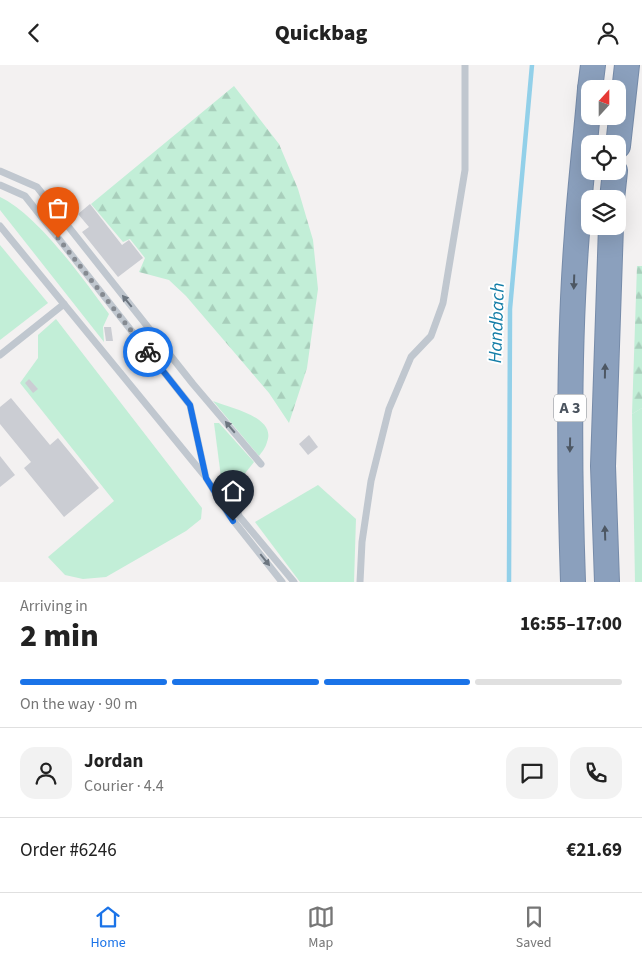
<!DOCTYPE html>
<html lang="en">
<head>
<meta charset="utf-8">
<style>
  :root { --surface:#fff; --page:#f2f2f2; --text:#222; --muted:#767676; --line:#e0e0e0; --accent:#1a73e8 }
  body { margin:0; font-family:"Source Sans 3",sans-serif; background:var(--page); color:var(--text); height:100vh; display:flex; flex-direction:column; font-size:19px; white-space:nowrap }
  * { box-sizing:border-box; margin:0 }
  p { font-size:16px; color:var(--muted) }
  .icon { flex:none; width:28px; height:28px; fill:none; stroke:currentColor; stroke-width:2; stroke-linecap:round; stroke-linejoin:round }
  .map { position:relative; height:517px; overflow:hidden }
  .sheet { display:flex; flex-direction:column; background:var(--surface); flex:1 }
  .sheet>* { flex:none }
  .needle { width:32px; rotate:21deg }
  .fabs { position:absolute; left:581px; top:15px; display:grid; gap:10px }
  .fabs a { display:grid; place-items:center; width:45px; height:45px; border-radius:10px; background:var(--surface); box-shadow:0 5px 20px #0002; font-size:25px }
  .pin { position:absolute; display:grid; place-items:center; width:42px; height:42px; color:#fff; margin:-51px -21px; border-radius:50% 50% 50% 0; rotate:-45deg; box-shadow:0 0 5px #0007 }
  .pin .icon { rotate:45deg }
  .courier { position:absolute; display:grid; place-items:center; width:50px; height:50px; margin:-25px; border:4px solid #1a73e8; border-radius:50%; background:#fff; color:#222; box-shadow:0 1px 6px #0007 }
  .summary em { font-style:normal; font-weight:800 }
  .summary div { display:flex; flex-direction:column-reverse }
  .summary { display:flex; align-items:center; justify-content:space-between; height:85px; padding:0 20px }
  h1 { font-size:32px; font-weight:800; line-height:38px }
  .bar { display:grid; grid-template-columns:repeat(4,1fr); gap:8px 5px; align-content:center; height:60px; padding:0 20px }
  .bar i { height:6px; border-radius:4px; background:var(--line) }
  .bar .active { background:var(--accent) }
  .bar p { grid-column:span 4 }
  .line { display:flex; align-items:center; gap:12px; padding:0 20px; border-top:1px solid var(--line) }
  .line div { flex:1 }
  .round { display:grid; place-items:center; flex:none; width:52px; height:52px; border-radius:15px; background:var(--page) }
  header { display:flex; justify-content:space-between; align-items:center; height:65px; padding:0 20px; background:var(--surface); font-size:22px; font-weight:800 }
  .menu { display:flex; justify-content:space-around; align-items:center; height:70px; border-top:1px solid var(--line); background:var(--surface); font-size:14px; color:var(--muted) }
  .menu a { display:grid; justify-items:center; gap:2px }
  .menu .active { color:var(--accent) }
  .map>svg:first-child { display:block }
  .green { fill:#c2eed7 }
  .forest { fill:url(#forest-firs) }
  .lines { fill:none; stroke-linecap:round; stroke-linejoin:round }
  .stream { stroke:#92d0e9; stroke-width:4.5 }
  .building { fill:#cbcdd3 }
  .highway-casing { stroke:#768ba9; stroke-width:26 }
  .lane { stroke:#c0c7cf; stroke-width:7 }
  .highway { stroke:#8ba0bd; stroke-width:24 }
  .oneway { fill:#4d5763 }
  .oneway2 { fill:#6d7680 }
  .done { stroke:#858a91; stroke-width:5; stroke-dasharray:0 9 }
  .route { stroke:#1a73e8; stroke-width:6 }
  .labels { text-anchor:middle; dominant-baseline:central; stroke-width:4; stroke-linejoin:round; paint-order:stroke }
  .shield { fill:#fff; stroke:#80878e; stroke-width:1 }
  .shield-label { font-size:16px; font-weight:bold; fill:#4a535e }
  .water-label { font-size:19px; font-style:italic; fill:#137da7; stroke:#fff }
</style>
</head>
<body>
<header><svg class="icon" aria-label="back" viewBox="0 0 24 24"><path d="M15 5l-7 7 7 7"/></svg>Quickbag<svg class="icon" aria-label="person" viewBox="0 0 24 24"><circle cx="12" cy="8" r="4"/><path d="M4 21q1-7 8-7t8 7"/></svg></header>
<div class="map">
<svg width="642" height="517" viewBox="0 0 642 517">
  <defs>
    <pattern id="forest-firs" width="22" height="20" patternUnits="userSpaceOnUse" patternTransform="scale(1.25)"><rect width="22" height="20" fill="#c2eed7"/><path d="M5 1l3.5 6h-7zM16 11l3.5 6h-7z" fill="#a8cebb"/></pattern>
  </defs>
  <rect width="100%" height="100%" fill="#f3f1f1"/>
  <g class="green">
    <path d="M0,132C38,150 84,215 109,249L103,262L104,277L0,145Z"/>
    <polygon points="0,180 48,238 0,275"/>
    <polygon points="56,254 202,443 201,454 186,466 106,512 83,514 65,510 48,492 114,436 20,318 38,293 38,270"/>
    <path d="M213,336C230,343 277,352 267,377C266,382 262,387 259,391Z"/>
    <polygon points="642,343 642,517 635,517 632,349"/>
    <polygon points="214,358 219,358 254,397 235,421 231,423 222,420"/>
    <polygon points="318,420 356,454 354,517 300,517 255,457"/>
  </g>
  <g class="forest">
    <polygon points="234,21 279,79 298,124 313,175 318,224 307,303 289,358 269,328 186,231 169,215 139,207 145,193 130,174 123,177 91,139"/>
    <polygon points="637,201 642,201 642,343 632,349"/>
  </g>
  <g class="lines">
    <polyline class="stream" points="509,517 510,244 532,0"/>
  </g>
  <g class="building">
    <polygon points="90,139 122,180 129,175 143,193 118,212 82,167 89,162 78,149"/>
    <polygon points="104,262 111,262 113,276 106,276"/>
    <polygon points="29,314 38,324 33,328 25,318"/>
    <polygon points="11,333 50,380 58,373 99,423 64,452 24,403 31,397 0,359 0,342"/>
    <polygon points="309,370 318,382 308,390 299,379"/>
    <polygon points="0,391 15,410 0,422"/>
  </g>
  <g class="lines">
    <defs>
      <g id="highway">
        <polyline points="590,24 593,0"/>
        <polyline points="618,81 627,0"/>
        <polyline points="612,134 615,106"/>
        <path d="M573,517C569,401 568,284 577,168C580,120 586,72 590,24"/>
        <polyline points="607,517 603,401 611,161"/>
      </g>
    </defs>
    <use href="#highway" class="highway-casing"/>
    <g class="lane">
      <polyline points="0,106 37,122 193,319 261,399"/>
      <polyline points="0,120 25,131 190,340 206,413 229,450 282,517"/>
      <polyline points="0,161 204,410"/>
      <polyline points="0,290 64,239"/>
      <polyline points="215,422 236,444"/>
      <polyline points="236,440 239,451 294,517"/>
      <polyline points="360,517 362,477 371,416 389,344 411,292 431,271 443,238 465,105 465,0"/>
    </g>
    <use href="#highway" class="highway"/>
  </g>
  <defs><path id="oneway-solid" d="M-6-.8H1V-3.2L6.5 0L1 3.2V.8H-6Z" transform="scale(1.25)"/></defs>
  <g class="oneway">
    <use href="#oneway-solid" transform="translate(574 217) rotate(92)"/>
    <use href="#oneway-solid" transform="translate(605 306) rotate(-89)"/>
    <use href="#oneway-solid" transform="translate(570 380) rotate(91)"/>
    <use href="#oneway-solid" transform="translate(605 468) rotate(-92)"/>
  </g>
  <g class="oneway2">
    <use href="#oneway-solid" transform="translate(127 236) rotate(-129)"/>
    <use href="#oneway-solid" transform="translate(230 362) rotate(-130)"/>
    <use href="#oneway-solid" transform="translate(265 495) rotate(51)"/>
  </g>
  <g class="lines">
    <polyline class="done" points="58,173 148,287"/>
    <polyline class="route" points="148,287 190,340 206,413 233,456"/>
  </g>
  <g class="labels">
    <rect class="shield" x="554" y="329.5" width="32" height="27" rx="4"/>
    <g class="shield-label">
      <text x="570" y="343">A 3</text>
    </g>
    <g class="water-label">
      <text transform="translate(497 258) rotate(-88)">Handbach</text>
    </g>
  </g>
</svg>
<div class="fabs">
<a><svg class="needle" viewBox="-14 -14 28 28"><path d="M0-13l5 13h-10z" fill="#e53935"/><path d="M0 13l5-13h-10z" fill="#767676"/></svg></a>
<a><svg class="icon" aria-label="locate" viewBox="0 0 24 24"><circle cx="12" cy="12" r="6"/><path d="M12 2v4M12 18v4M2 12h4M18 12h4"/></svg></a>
<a><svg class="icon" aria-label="layers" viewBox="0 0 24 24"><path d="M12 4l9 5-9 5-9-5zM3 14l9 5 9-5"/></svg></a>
</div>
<div class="pin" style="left:58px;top:173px;background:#ea580c"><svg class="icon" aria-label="bag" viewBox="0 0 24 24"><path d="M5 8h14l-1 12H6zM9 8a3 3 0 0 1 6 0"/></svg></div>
<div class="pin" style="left:233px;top:456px;background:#1f2937"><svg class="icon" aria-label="home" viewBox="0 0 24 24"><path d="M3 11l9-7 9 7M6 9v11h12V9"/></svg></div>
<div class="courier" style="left:148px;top:287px"><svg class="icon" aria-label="bike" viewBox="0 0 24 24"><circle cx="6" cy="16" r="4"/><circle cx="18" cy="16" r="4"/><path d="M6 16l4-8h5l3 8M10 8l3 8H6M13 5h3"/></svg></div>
</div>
<section class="sheet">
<div class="summary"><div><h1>2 min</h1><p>Arriving in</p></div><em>16:55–17:00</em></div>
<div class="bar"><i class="active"></i><i class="active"></i><i class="active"></i><i></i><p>On the way · 90 m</p></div>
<div class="line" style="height:90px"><a class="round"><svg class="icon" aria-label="person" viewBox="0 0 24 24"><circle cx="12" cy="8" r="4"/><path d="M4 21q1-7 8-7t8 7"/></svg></a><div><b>Jordan</b><p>Courier · 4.4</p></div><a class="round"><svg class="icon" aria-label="chat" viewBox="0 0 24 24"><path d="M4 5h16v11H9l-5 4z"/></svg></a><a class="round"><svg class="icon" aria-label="phone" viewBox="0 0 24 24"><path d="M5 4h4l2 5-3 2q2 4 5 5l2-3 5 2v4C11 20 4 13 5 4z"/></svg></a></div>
<div class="line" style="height:65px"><div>Order #6246</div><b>€21.69</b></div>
</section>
<nav class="menu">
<a class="active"><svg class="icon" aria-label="home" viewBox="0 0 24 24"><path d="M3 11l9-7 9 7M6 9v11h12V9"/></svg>Home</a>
<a><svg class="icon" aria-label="map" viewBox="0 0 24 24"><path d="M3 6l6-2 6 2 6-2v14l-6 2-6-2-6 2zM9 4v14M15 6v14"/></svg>Map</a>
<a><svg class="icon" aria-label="saved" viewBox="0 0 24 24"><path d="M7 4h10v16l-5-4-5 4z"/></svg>Saved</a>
</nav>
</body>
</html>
